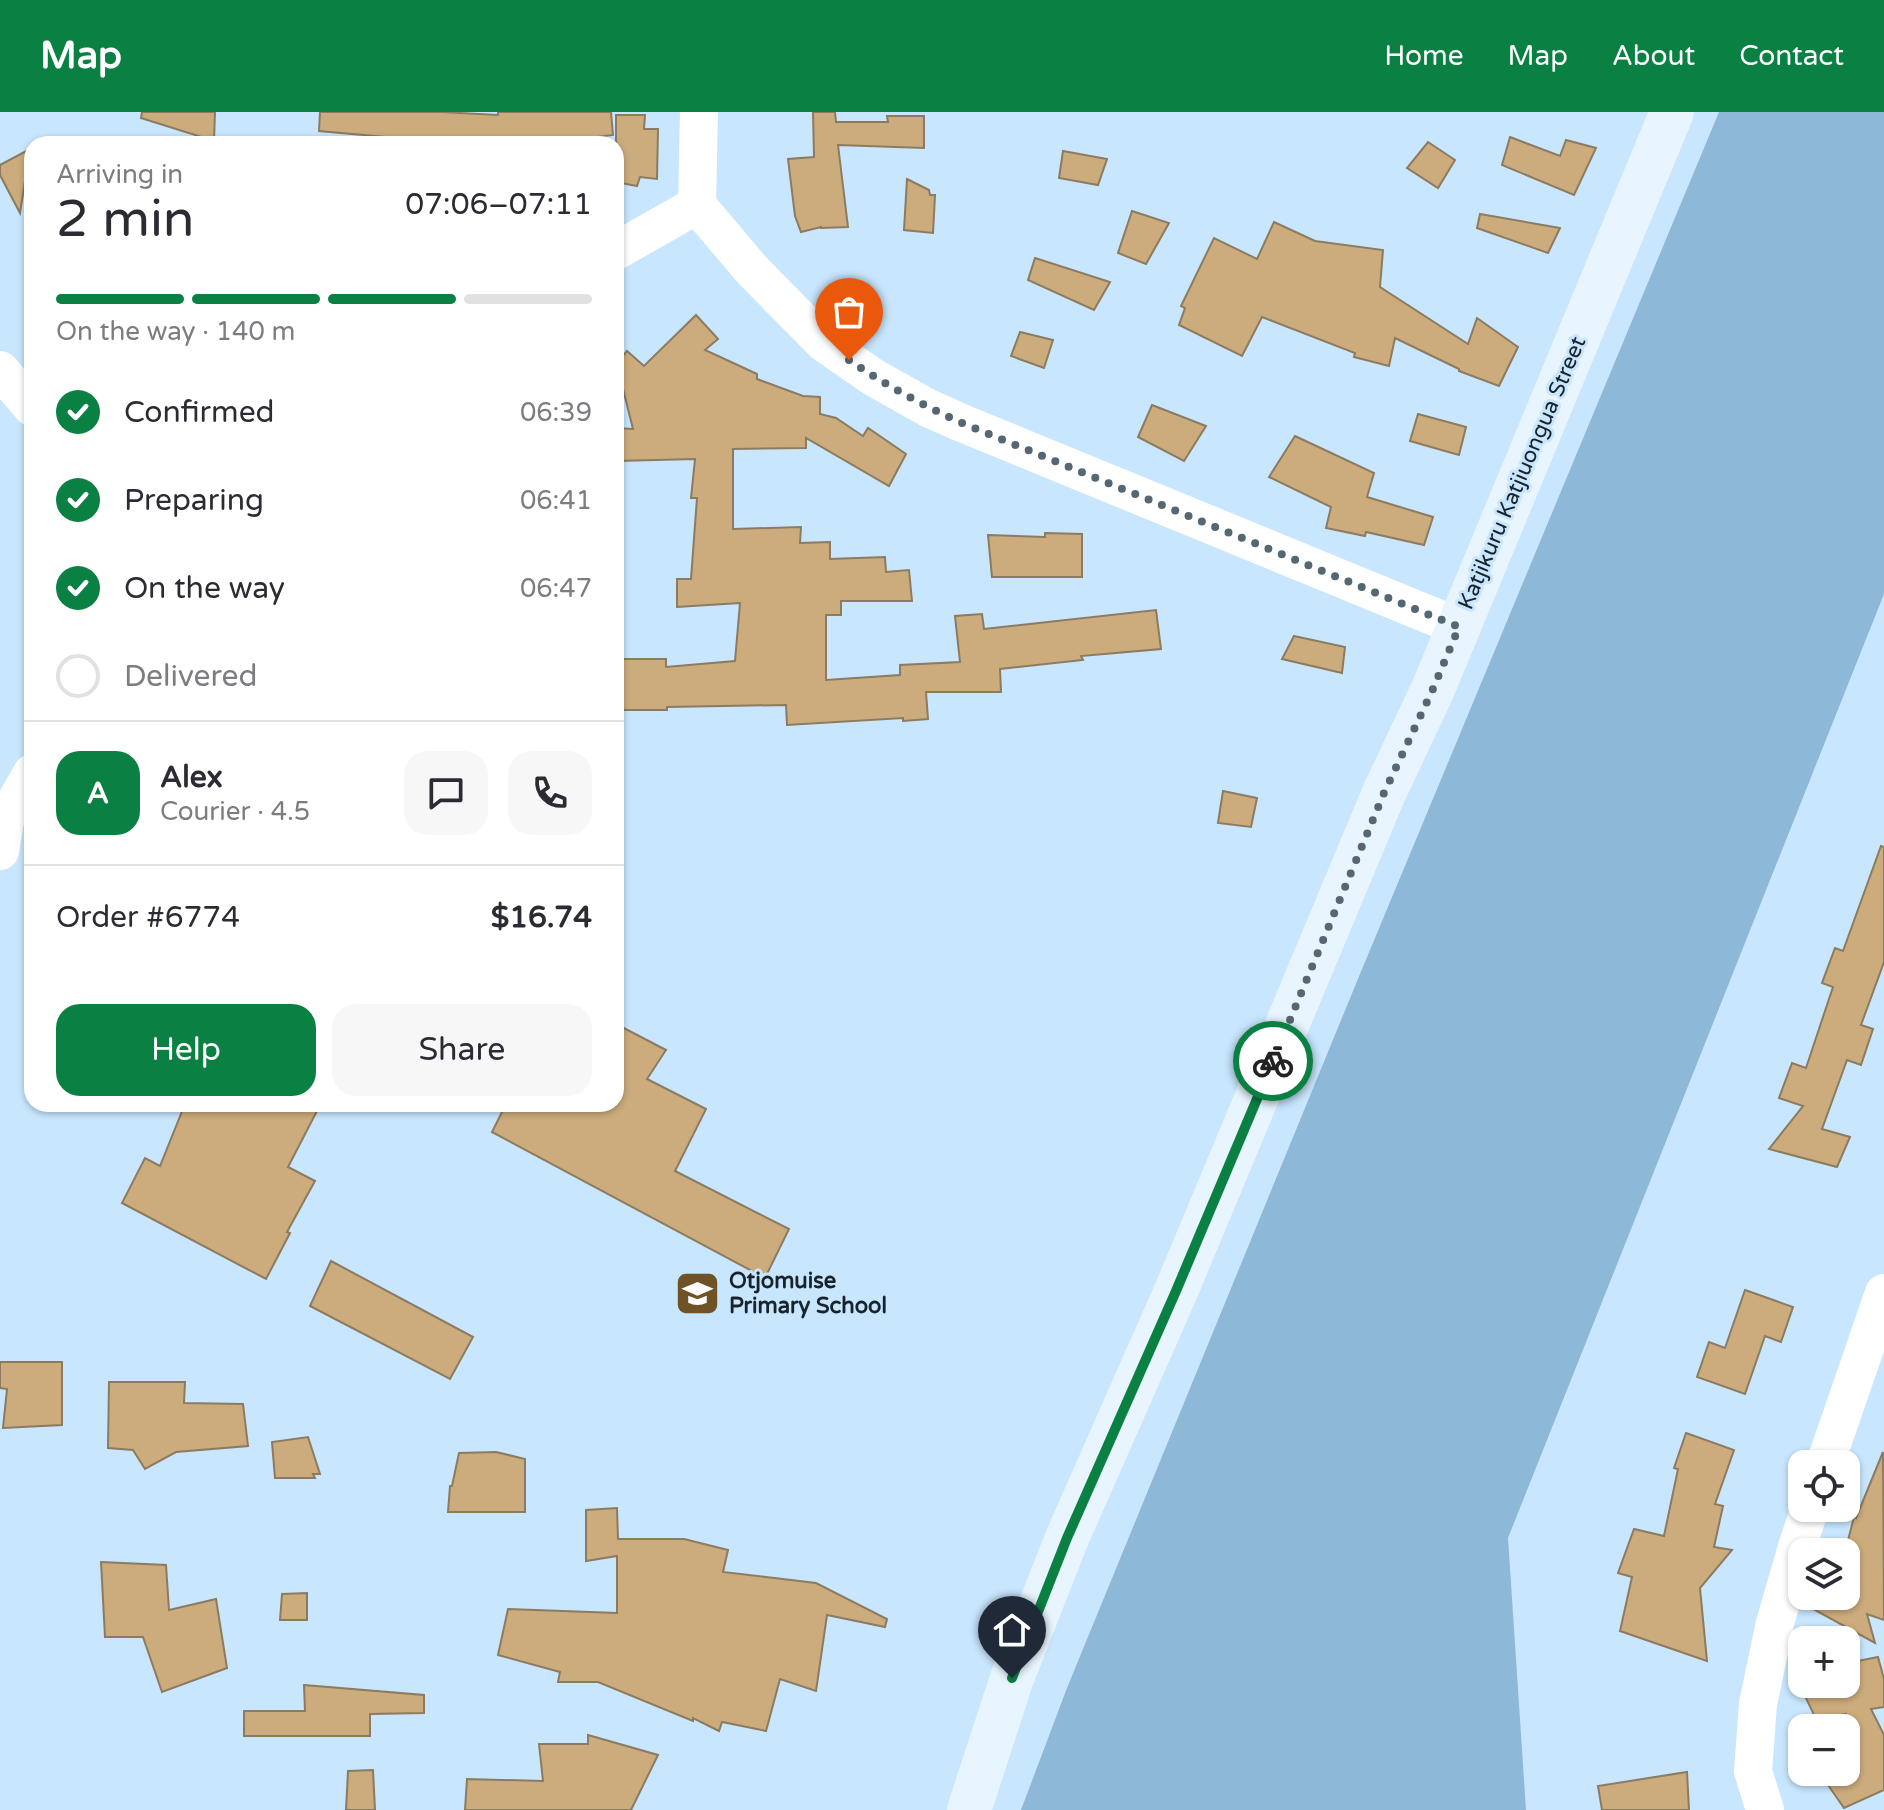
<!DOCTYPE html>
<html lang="en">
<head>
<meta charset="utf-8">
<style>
  :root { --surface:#fff; --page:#f7f7f7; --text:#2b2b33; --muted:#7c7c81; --line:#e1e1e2; --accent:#0b8043 }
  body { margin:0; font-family:"Varela Round",sans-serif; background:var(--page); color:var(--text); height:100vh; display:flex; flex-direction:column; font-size:30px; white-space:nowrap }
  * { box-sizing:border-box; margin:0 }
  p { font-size:26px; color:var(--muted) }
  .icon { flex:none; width:44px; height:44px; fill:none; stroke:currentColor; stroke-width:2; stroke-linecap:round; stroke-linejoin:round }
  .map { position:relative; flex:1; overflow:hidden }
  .sheet { position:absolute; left:24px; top:24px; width:600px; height:976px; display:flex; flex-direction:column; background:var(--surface); border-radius:24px; box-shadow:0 2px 6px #0004 }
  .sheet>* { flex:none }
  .buttons { position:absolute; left:1788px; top:1338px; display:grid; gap:16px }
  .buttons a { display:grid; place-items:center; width:72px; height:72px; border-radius:16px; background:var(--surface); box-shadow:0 2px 6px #0004; font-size:40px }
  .pin { position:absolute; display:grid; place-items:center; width:68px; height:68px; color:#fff; margin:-82px -34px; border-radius:50% 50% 50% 0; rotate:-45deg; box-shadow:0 0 8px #0007 }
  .pin .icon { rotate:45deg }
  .courier { position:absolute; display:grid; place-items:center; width:80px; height:80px; margin:-40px; border:6px solid #0b8043; border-radius:50%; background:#fff; color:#222; box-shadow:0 2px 10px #0007 }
  .headline em { font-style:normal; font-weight:600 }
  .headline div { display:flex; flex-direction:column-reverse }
  .headline { display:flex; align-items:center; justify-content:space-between; height:136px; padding:0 32px }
  h1 { font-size:52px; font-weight:600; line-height:60px }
  .bar { display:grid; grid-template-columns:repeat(4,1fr); gap:12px 8px; align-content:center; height:96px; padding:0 32px }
  .bar i { height:10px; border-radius:6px; background:var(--line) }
  .bar .active { background:var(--accent) }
  .bar p { grid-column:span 4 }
  .line { display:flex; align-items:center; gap:20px; padding:0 32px; border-top:2px solid var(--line) }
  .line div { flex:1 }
  .round { display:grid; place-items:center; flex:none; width:84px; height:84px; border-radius:24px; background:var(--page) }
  ol { padding:0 32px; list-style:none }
  li { display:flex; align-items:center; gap:24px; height:88px }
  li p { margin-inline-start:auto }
  li .icon { padding:8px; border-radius:50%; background:var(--accent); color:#fff; stroke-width:4 }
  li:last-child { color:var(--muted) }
  li i { width:44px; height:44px; border:4px solid var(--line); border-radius:50% }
  .cta { display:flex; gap:16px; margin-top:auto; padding:16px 32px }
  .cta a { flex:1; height:92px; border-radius:24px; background:var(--accent); color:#fff; font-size:32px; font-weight:600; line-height:92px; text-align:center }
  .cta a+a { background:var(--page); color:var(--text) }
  header { display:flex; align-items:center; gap:48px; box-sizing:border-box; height:112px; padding:0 40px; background:var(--accent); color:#fff }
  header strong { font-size:38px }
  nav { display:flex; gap:44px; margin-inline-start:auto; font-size:28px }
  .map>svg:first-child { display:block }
  .green { fill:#8db8d8 }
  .building { fill:#ccac7c; stroke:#8c7b60; stroke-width:2 }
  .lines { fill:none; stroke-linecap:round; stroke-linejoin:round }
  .street { stroke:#fff; stroke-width:38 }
  .secondary { stroke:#e8f5fe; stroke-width:44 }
  .done { stroke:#566774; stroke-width:8; stroke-dasharray:0 14.4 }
  .route { stroke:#0b8043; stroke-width:10 }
  .labels { text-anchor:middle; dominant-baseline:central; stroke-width:6; stroke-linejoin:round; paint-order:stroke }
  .street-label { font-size:22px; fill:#18232b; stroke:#c8e6fd }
  .poi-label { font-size:22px; font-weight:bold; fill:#18232b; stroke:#c8e6fd; text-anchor:start }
</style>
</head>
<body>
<header>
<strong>Map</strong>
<nav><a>Home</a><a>Map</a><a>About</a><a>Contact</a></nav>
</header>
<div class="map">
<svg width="1884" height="1698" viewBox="0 0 1884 1698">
  <rect width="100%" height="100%" fill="#c8e6fd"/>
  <polygon class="green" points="1719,0 1884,0 1884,482 1508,1426 1526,1698 1021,1698 1067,1576 1360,862"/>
  <g class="building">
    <polygon points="142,0 215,0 214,29 141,6"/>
    <polygon points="320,0 441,0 498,3 498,0 611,0 613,23 542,32 484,32 441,28 441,30 319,19"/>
    <polygon points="813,0 835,0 836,10 888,10 887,4 924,4 924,36 838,33 848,115 821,116 821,115 801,120 795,104 788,47 814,45"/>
    <polygon points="616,3 645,3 644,17 658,17 657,67 640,65 637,74 616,70"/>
    <polygon points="1510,25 1560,44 1566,28 1596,36 1574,83 1502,53"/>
    <polygon points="1428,30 1455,48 1438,76 1407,56"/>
    <polygon points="30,37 20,101 0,63 0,53"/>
    <polygon points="1063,39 1107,47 1098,73 1059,66"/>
    <polygon points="907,67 929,78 930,83 935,83 933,121 904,118"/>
    <polygon points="1132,99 1169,111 1146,152 1118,141"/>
    <polygon points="1480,102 1560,116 1548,141 1477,116"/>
    <polygon points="1274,110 1315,129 1383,138 1380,175 1468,232 1477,206 1518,235 1499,274 1459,259 1459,257 1395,226 1389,254 1354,245 1355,241 1262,205 1242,244 1179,213 1185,196 1181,194 1214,126 1257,147"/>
    <polygon points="1035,146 1110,170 1094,198 1028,168"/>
    <polygon points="696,203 718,227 705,238 757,262 757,267 803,284 820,285 820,302 836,306 863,324 868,316 906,342 889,374 806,326 806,336 733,337 733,417 801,415 800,431 830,430 830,447 885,445 886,460 909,458 912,489 841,489 841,503 826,503 826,568 900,563 900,553 960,550 955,504 982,502 984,517 1156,498 1161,537 1081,544 1083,548 1000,557 1001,580 926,580 928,607 903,609 903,606 787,613 786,593 667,595 667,598 616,598 616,547 666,547 666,555 735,549 740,491 677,495 677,467 691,467 697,386 691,386 695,347 617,349 616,316 633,317 622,273 616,268 616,252 627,239 644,254"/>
    <polygon points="1020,220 1053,228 1044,256 1011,244"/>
    <polygon points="1152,293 1206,314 1184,349 1138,325"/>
    <polygon points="1418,302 1466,315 1459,343 1410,329"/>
    <polygon points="1295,324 1374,361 1367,385 1433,405 1424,433 1366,420 1365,424 1326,416 1331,395 1269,365"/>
    <polygon points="1045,421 1082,422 1082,465 992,465 988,423 1045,425"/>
    <polygon points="1294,524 1345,535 1342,561 1282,547"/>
    <polygon points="1223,679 1257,686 1251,715 1218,711"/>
    <polygon points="1881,734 1884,735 1884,850 1861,913 1873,917 1861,953 1847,948 1822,1017 1850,1025 1837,1055 1769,1037 1803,994 1779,986 1792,951 1806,956 1833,875 1822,871 1835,836 1843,839"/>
    <polygon points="616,912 666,938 647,967 706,997 675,1059 789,1117 765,1166 492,1020 506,992 616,992"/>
    <polygon points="185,992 303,992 317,999 288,1055 315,1069 287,1120 290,1121 266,1167 122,1091 145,1046 160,1054"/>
    <polygon points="331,1149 473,1225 450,1267 310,1194"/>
    <polygon points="1745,1178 1793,1195 1781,1230 1765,1224 1745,1282 1697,1265 1709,1230 1725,1236"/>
    <polygon points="0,1250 62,1250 62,1313 3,1316 7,1277 0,1276"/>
    <polygon points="109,1270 185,1270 184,1291 243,1292 248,1334 176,1340 145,1357 133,1338 108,1336"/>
    <polygon points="1686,1321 1734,1338 1715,1392 1723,1394 1714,1435 1732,1438 1700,1476 1707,1549 1620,1519 1632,1465 1618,1461 1634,1417 1664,1424 1678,1357 1674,1356"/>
    <polygon points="308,1325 320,1362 313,1362 315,1366 275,1366 272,1330"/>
    <polygon points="496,1340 525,1347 525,1400 448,1400 450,1374 452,1374 459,1341"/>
    <polygon points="1883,1340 1884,1508 1867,1502 1875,1531 1804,1492 1806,1484 1846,1484 1845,1440 1854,1405 1856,1406"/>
    <polygon points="617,1396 618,1427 684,1427 728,1438 723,1460 816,1471 887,1507 885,1515 827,1503 816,1579 780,1567 766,1619 722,1610 719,1619 693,1606 693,1609 598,1570 558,1570 560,1560 498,1543 508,1497 617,1501 617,1444 586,1449 586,1398"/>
    <polygon points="101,1450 166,1453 169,1498 216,1487 227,1556 162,1580 143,1525 105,1525"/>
    <polygon points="307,1481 307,1508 280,1508 282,1482"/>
    <polygon points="1878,1545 1884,1567 1884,1595 1871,1597 1884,1623 1884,1678 1844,1696 1819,1660 1846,1660 1846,1602 1816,1607 1794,1561 1802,1560 1802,1572 1846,1572 1846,1548 1848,1551"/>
    <polygon points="304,1573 424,1583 424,1601 370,1602 370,1624 244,1624 244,1599 305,1599"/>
    <polygon points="588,1623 658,1643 631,1698 465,1698 467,1667 543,1669 539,1632 588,1632"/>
    <polygon points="373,1658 375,1698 346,1698 348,1659"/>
    <polygon points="1687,1660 1689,1698 1602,1698 1598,1674"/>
  </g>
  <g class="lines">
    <g class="street">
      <polyline points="699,0 697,93 752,158 824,231 873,265 928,296 962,311 1459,515"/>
      <polyline points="616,139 697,93"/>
      <polyline points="0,258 32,295"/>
      <polyline points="0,739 5,708 32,661"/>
      <polyline points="1825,1352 1884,1181"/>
      <polyline points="1765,1698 1753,1659 1758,1592 1775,1511 1797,1435 1810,1396"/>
    </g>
    <polyline class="secondary" points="969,1698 1012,1566 1067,1426 1176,1179 1384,681 1433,577 1672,0"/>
  </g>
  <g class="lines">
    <path class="done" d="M849,248C885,273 923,293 962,311L1459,515L1433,577L1384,681L1273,949"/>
    <polyline class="route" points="1012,1566 1067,1426 1176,1179 1273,949"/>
  </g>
  <defs>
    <symbol id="school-square" viewBox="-11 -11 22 22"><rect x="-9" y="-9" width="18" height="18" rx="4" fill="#6f5326" stroke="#c8e6fd"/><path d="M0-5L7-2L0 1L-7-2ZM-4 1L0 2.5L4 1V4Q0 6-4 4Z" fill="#fff"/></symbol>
  </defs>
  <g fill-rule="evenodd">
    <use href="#school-square" x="672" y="1156" width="51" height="51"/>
  </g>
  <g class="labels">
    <g class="street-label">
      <text transform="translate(1522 361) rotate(-67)">Katjikuru Katjiuongua Street</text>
    </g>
    <g class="poi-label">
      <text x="729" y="1169">Otjomuise<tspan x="729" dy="25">Primary School</tspan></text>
    </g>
  </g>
</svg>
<div class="buttons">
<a><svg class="icon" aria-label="locate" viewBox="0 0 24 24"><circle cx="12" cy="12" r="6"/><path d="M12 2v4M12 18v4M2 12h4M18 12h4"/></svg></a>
<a><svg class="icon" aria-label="layers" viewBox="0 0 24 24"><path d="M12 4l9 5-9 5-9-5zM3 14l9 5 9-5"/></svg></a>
<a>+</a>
<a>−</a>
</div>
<div class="pin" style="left:849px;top:248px;background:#ea580c"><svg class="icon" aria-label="bag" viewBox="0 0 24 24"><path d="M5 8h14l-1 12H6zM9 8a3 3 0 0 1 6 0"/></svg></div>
<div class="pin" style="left:1012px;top:1566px;background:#1f2937"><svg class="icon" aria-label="home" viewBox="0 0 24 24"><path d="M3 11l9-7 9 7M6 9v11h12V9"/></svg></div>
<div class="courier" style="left:1273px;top:949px"><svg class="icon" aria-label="bike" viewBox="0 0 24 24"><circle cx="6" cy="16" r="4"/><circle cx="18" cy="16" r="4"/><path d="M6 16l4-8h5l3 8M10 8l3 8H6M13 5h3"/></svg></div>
<section class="sheet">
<div class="headline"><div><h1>2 min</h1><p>Arriving in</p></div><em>07:06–07:11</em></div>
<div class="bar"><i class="active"></i><i class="active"></i><i class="active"></i><i></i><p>On the way · 140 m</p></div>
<ol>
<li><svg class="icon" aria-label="check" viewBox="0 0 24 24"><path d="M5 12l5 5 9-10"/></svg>Confirmed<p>06:39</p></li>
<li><svg class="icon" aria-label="check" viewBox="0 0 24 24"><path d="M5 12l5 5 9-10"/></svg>Preparing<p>06:41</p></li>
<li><svg class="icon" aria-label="check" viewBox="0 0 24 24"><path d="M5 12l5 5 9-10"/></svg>On the way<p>06:47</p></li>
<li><i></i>Delivered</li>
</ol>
<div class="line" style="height:144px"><b class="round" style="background:var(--accent);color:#fff">A</b><div><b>Alex</b><p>Courier · 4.5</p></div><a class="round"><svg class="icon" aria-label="chat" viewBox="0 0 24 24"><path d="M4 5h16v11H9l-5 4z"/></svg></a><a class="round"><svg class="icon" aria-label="phone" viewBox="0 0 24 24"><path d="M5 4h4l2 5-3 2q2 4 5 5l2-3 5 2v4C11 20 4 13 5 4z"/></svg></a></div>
<div class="line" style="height:104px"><div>Order #6774</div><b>$16.74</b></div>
<div class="cta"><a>Help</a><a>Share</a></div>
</section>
</div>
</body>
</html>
